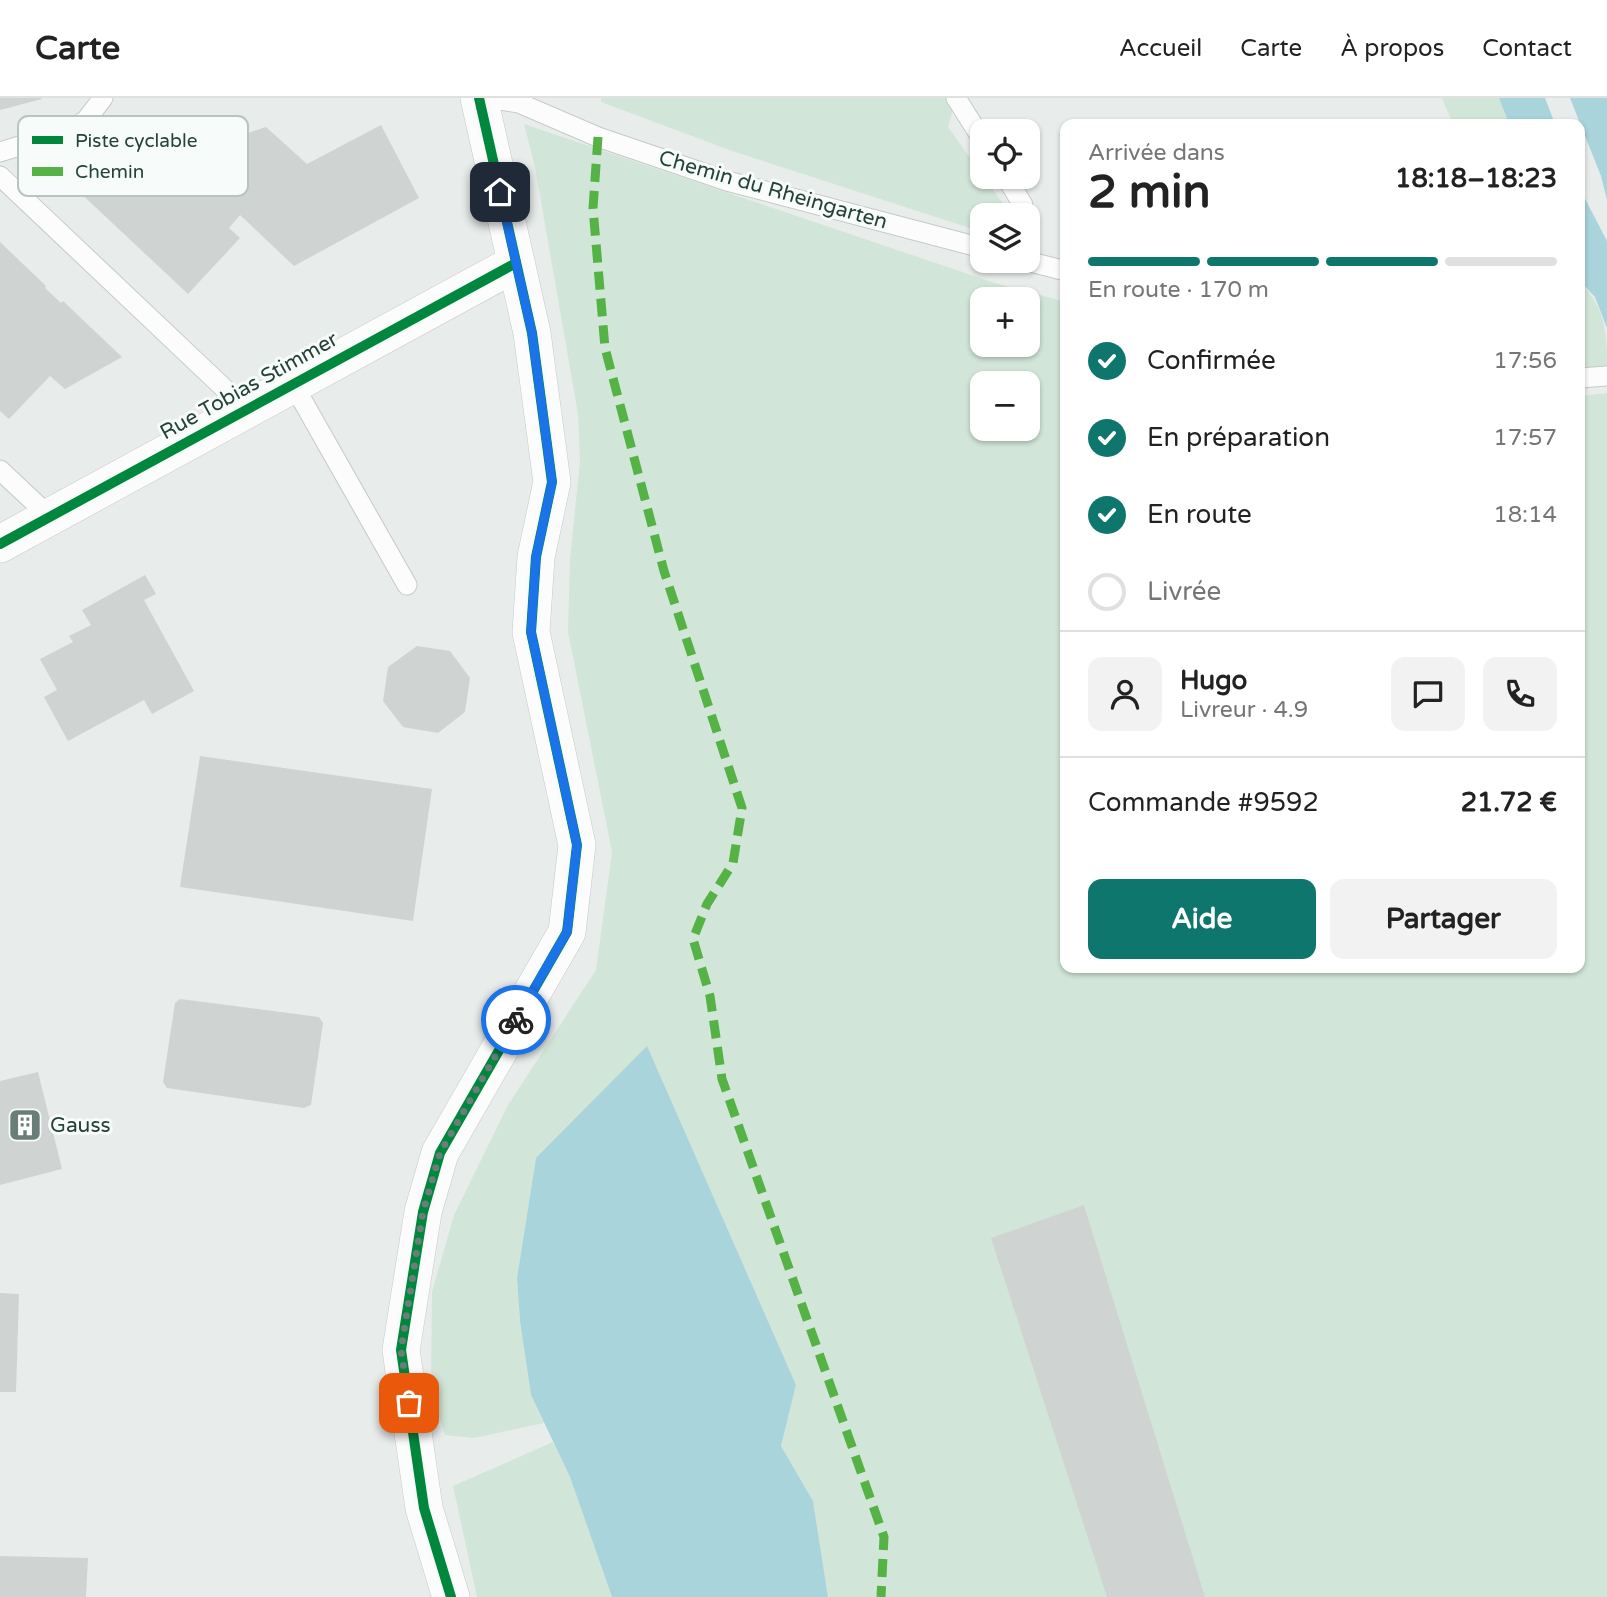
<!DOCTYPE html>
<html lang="fr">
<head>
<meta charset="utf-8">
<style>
  :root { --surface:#fff; --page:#f2f2f2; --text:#222; --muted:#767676; --line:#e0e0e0; --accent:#0f766e }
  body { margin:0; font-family:"Varela Round",sans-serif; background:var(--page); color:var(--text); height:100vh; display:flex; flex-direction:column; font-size:26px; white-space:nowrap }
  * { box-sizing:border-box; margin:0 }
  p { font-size:23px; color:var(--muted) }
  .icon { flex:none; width:38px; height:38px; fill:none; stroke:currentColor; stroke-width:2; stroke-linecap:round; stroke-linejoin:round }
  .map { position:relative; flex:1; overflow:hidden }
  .drawer { position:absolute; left:1060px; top:21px; width:525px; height:854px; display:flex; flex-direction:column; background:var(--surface); border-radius:14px; box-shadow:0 2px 5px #0004 }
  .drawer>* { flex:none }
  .buttons { position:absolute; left:970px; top:21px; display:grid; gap:14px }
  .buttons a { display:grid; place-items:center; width:70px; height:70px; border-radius:14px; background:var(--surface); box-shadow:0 2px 5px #0004; font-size:35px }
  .pin { position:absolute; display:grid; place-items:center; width:60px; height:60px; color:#fff; margin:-30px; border-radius:14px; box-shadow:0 4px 10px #0006 }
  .courier { position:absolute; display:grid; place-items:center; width:70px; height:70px; margin:-35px; border:5px solid #1a73e8; border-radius:50%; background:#fff; color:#222; box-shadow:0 2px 9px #0007 }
  .summary em { font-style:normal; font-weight:700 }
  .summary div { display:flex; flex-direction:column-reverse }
  .summary { display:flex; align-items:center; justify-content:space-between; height:119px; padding:0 28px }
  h1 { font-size:46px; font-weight:700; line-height:52px }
  .bar { display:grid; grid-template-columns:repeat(4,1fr); gap:10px 7px; align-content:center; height:84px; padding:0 28px }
  .bar i { height:9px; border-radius:5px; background:var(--line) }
  .bar .on { background:var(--accent) }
  .bar p { grid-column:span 4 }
  .line { display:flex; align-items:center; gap:18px; padding:0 28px; border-top:2px solid var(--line) }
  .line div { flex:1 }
  .round { display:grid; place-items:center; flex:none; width:74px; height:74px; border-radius:14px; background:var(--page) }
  ol { padding:0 28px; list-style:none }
  li { display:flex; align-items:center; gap:21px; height:77px }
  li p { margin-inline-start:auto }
  li .icon { padding:7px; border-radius:50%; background:var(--accent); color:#fff; stroke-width:4 }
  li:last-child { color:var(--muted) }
  li i { width:38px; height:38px; border:4px solid var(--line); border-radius:50% }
  .button { display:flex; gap:14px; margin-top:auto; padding:14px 28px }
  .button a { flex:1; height:80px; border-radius:14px; background:var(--accent); color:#fff; font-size:28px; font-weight:700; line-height:80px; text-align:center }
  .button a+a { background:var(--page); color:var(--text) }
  header { display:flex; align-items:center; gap:42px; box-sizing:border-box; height:98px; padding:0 35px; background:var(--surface); border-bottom:2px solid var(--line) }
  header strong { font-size:33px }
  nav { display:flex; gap:38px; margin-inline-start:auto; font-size:24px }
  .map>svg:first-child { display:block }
  .green { fill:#d1e6d8; fill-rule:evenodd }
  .water { fill:#a9d4db }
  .building { fill:#cfd4d2 }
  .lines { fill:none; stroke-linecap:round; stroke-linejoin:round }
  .service-casing { stroke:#c5cac8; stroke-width:21 }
  .minor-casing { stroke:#c5cac8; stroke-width:38 }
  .service { stroke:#fcfcfc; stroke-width:19 }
  .minor { stroke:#fcfcfc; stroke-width:37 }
  .quiet { stroke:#55b346; stroke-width:9; stroke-dasharray:18 9; stroke-linecap:butt }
  .cycleway-casing { stroke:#f7fbf9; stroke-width:15 }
  .cycleway { stroke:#00873e; stroke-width:10 }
  .done { stroke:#697e78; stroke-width:7; stroke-dasharray:0 12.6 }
  .route { stroke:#1a73e8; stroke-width:9 }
  .labels { text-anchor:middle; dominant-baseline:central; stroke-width:6; stroke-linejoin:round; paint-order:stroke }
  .street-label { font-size:21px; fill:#24423a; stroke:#f7fbf9 }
  .poi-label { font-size:21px; fill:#24423a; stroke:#f7fbf9; text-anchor:start }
  .key { fill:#f7fbf9; stroke:#b8c4c0; stroke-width:2 }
  .key-label { font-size:19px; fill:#24423a }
</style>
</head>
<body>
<header>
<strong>Carte</strong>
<nav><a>Accueil</a><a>Carte</a><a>À propos</a><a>Contact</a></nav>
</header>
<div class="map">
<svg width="1607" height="1499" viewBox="0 0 1607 1499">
  <rect width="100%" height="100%" fill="#e8edeb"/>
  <g class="green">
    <polygon points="601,0 956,0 948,29 1011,117 982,117 982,134 732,53 601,4"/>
    <polygon points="1442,0 1499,0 1509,26 1453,26"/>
    <path d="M524,26L995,185L1066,204V870H1580V298L1607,295V1499H828L813,1403L781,1348L796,1287L536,1060L517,1180L520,1223L531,1297L544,1325L474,1340L445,1337L431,1293L432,1194L454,1117L508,1007L596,872L612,754L568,534L570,461L580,363L578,316L535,69ZM982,201H1027V247H982ZM982,285H1027V331H982Z"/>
    <path d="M1580,183C1607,214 1607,234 1607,274L1580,275Z"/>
    <polygon points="553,1344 570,1379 612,1499 477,1499 453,1388"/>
  </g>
  <g class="water">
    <polygon points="1499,0 1545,0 1555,26 1509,26"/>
    <polygon points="1570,0 1607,0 1607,102 1601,78"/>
    <polygon points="1580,91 1607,143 1607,230 1595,199 1580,183"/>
    <polygon points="647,948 796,1287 781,1348 813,1403 828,1499 612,1499 570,1379 531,1297 520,1223 517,1180 536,1060"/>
  </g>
  <g class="building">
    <polygon points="0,0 41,0 42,1 0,12"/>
    <polygon points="381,27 419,100 294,168 240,117 229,130 240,140 188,196 74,89 125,34 185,88 196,76 177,58 266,29 307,66"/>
    <polygon points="0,144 46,188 45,190 61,205 63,203 122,259 65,291 50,278 9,321 0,313"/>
    <polygon points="145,477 156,496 144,502 194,593 152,616 144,602 68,643 44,599 57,592 40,561 73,544 69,538 91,527 82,512"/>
    <polygon points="417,548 450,553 470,580 465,614 438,635 403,629 383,603 388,569"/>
    <polygon points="200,658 432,691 413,823 180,789"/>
    <polygon points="180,901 319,919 323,925 311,1007 304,1010 167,990 163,984 175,905"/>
    <polygon points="38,974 62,1071 0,1087 0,983"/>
    <polygon points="1084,1107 1205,1499 1107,1499 991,1140"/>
    <polygon points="0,1195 19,1196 16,1294 0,1294"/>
    <polygon points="0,1458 88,1460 86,1499 0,1499"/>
  </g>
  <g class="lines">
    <defs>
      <g id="service">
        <polyline points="487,0 519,5 598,39 727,83 982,150"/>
        <polyline points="956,0 982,41"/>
        <polyline points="0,54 69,33 86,22 103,0"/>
        <polyline points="0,78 246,311"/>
        <polyline points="1006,79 1023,107 1023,117"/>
        <polyline points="1027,163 1066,173"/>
        <polyline points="1580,280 1607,278"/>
        <polyline points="293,286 407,487"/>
        <polyline points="0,372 50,419"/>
      </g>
      <g id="minor">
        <polyline points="0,446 516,165"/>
        <polyline points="451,1499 424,1410 401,1252 423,1114 440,1055 567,834 577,747 531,534 536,459 552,384 532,235 479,0"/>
      </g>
    </defs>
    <use href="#service" class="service-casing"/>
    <use href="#minor" class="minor-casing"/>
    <use href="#service" class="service"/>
    <use href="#minor" class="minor"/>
    <polyline class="quiet" points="598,39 593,110 605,250 664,473 742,710 733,765 707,806 693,841 710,898 722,981 884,1439 881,1499"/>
    <defs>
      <g id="cycleway">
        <polyline points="0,446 516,165"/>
        <polyline points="451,1499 424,1410 401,1252 423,1114 440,1055 567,834 577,747 531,534 536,459 552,384 532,235 479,0"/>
      </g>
    </defs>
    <use href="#cycleway" class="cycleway-casing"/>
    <use href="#cycleway" class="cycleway"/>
  </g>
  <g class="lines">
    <polyline class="done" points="409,1305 401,1252 423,1114 440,1055 516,922"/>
    <polyline class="route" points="500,94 532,235 552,384 536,459 531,534 577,747 567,834 516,922"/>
  </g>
  <defs>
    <symbol id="building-square" viewBox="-11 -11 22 22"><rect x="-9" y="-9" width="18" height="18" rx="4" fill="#697e78" stroke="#f7fbf9"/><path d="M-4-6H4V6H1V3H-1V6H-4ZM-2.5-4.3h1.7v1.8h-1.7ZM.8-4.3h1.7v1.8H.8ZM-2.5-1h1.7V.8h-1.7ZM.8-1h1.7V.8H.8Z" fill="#fff"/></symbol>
  </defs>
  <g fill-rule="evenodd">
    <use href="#building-square" x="6" y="1008" width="38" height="38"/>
  </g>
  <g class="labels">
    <g class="street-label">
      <text transform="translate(773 92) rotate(16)">Chemin du Rheingarten</text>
      <text transform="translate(249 288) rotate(-29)">Rue Tobias Stimmer</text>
    </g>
    <g class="poi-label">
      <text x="50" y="1027">Gauss</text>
    </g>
  </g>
  <rect x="18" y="18" width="230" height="80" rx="10" class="key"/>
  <rect x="32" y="38" width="31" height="8" fill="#00873e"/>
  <rect x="32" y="69" width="31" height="9" fill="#55b346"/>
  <g class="key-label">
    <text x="75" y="49">Piste cyclable</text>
    <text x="75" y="80">Chemin</text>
  </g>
</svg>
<div class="buttons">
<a><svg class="icon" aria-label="locate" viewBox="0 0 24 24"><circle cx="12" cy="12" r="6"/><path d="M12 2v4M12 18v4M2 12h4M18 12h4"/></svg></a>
<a><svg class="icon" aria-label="layers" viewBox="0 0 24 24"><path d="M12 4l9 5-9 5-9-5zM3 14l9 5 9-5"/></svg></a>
<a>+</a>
<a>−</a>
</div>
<div class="pin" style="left:409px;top:1305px;background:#ea580c"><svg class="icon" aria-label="bag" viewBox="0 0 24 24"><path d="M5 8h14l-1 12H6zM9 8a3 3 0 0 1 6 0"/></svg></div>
<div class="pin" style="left:500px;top:94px;background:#1f2937"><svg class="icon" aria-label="home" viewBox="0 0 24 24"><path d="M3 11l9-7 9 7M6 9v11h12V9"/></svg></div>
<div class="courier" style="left:516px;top:922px"><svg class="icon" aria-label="bike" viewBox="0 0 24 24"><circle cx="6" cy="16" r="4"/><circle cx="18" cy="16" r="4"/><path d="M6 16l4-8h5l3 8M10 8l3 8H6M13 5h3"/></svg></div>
<section class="drawer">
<div class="summary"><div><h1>2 min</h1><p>Arrivée dans</p></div><em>18:18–18:23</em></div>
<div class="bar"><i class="on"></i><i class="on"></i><i class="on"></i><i></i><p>En route · 170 m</p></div>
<ol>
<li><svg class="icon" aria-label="check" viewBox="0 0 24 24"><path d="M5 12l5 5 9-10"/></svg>Confirmée<p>17:56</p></li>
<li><svg class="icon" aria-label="check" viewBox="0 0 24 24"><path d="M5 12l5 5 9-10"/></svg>En préparation<p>17:57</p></li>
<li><svg class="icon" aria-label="check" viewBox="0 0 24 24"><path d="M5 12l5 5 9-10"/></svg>En route<p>18:14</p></li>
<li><i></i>Livrée</li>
</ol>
<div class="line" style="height:126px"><a class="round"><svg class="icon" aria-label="person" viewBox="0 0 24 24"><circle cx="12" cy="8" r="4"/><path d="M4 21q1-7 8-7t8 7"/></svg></a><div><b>Hugo</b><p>Livreur · 4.9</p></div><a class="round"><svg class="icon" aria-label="chat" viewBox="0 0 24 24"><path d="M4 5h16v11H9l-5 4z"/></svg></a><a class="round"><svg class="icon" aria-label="phone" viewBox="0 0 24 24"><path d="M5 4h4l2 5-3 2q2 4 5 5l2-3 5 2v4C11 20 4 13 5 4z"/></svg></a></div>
<div class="line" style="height:91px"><div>Commande #9592</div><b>21.72 €</b></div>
<div class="button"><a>Aide</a><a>Partager</a></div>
</section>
</div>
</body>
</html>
